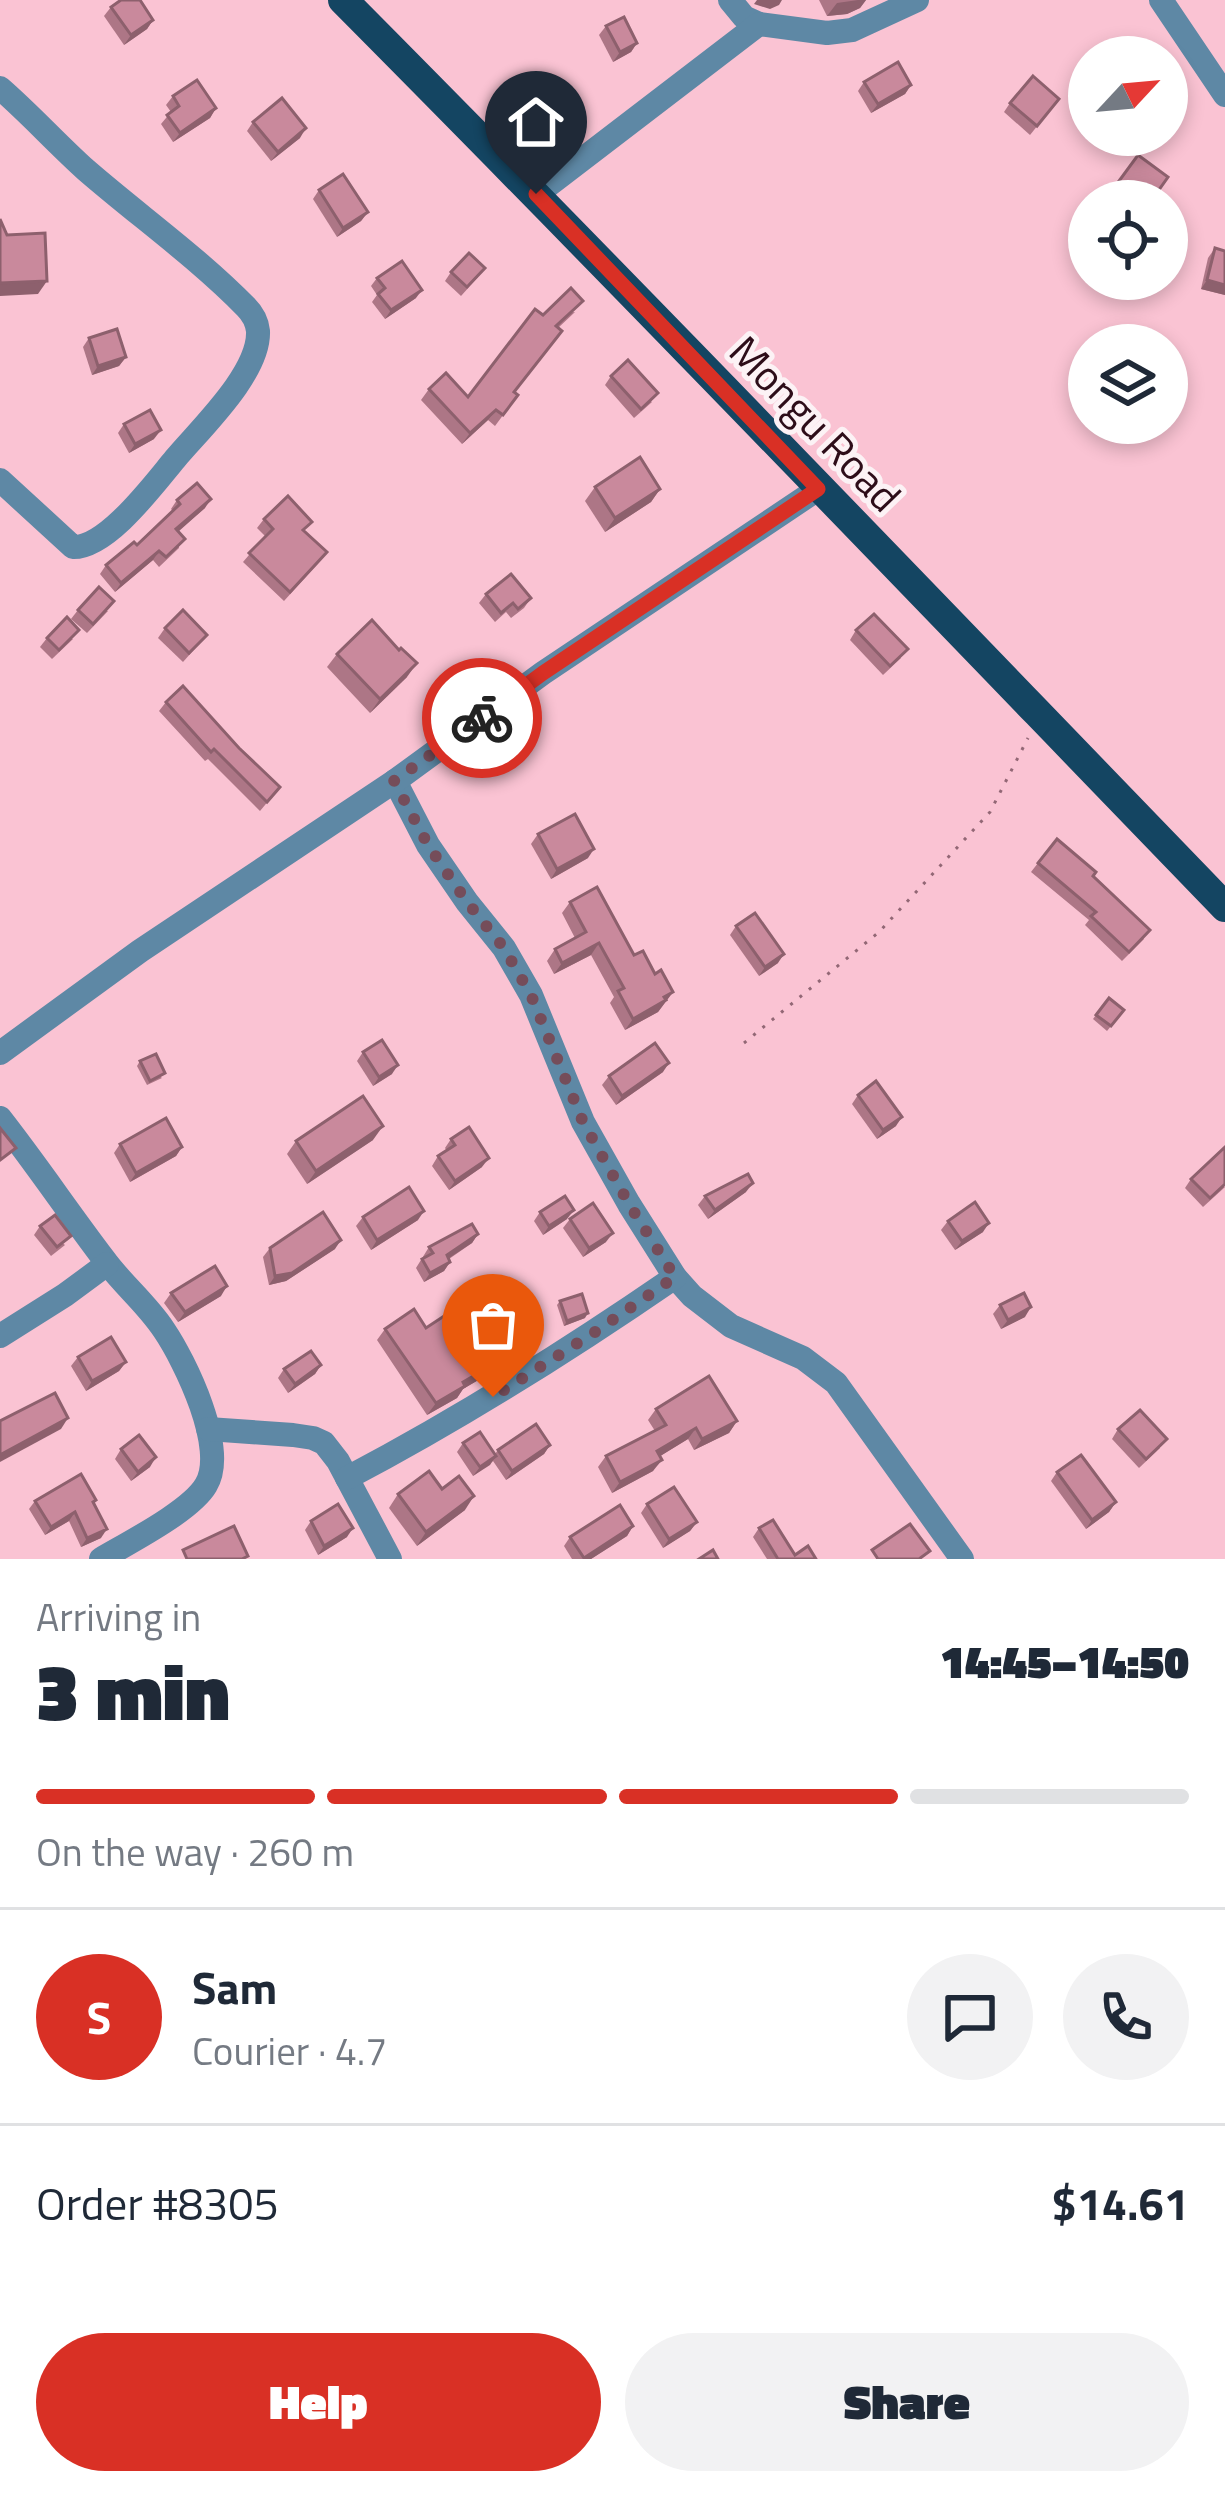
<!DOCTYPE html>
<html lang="en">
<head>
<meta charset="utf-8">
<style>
  :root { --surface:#fff; --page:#f2f2f3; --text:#1f2937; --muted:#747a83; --line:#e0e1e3; --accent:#d93025 }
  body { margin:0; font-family:"Titillium Web",sans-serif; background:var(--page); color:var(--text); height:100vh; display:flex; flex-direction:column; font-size:45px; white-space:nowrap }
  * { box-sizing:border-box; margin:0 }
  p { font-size:39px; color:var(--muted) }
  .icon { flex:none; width:66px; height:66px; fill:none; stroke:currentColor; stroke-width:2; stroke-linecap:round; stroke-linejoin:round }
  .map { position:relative; height:1559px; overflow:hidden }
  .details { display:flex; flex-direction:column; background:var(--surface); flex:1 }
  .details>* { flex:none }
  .needle { width:78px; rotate:64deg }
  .buttons { position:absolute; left:1068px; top:36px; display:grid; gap:24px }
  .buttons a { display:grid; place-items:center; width:120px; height:120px; border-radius:50%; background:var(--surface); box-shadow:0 6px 18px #0003; font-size:60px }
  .pin { position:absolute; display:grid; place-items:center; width:102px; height:102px; color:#fff; margin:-123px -51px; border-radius:50% 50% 50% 0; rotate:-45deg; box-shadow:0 0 12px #0007 }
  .pin .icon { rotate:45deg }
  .courier { position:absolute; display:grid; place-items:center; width:120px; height:120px; margin:-60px; border:9px solid #d93025; border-radius:50%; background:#fff; color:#222; box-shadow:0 3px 15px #0007 }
  .headline em { font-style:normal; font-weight:800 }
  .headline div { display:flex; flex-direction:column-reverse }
  .headline { display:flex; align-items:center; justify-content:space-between; height:204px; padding:0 36px }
  h1 { font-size:78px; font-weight:800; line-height:90px }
  .bar { display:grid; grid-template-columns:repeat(4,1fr); gap:18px 12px; align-content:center; height:144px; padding:0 36px }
  .bar i { height:15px; border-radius:9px; background:var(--line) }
  .bar .current { background:var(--accent) }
  .bar p { grid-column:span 4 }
  .line { display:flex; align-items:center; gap:30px; padding:0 36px; border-top:3px solid var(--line) }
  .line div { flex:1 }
  .round { display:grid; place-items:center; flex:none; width:126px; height:126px; border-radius:63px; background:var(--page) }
  .button { display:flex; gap:24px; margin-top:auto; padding:24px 36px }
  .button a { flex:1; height:138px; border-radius:72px; background:var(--accent); color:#fff; font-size:48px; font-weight:800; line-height:138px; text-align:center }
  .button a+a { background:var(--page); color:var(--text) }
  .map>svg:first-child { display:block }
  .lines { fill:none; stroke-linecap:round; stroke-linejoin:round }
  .path { stroke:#926775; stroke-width:3; stroke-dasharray:3 9; stroke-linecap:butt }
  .minor { stroke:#5e88a5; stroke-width:24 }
  .primary { stroke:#144562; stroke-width:30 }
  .wall { fill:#ad7686 }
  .shaded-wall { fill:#8d606d }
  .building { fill:#c9899c; stroke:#8d606d; stroke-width:3 }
  .done { stroke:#754d5a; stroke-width:12; stroke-dasharray:0 21.6 }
  .route { stroke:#d93025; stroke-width:15 }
  .labels { text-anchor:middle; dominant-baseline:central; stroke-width:10; stroke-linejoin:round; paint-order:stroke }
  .street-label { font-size:42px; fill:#2d0d19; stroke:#fcf2f5 }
</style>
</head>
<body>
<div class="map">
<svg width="1225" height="1559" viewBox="0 0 1225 1559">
  <rect width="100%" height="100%" fill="#fac3d3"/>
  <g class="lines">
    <polyline class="path" points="744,1043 879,932 990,812 1028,738"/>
    <g class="minor">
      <polyline points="730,0 744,17 759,24"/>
      <polyline points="1161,0 1225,95"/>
      <path d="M0,88C30,114 57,144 86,170C139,216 197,257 246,307C253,314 257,322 258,331C260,373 200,429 175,459C154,484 107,548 73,547L0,480"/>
      <polyline points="537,194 759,24 827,33 852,30 917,0"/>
      <polyline points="395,781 428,845 467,902 504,948 531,995 583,1122 629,1204 675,1277 692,1296 731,1326 803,1358 836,1383 962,1559"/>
      <polyline points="0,1053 140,951 395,781 543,673 818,489"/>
      <path d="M0,1118C36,1164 69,1213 104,1259C122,1284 147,1304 164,1330C185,1361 228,1449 206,1485C191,1511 128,1543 101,1559"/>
      <polyline points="0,1336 65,1295 107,1264"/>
      <polyline points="208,1429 293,1435 313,1438 324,1443 338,1461 390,1559"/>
      <path d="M347,1478C461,1418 569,1350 675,1277"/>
    </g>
    <path class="primary" d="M343,0C640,299 932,604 1225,907"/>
  </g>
  <g class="wall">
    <polygon points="819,0 866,0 860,8 847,14 827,16"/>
    <polygon points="111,7 153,20 147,29 124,45 104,16"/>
    <polygon points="606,26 637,43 631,52 613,62 599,35"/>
    <polygon points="864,82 911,85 905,94 871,113 858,91"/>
    <polygon points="173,96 216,108 210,118 173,142 161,124 171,112 166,105"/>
    <polygon points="1059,99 1030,135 1004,112 1010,103"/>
    <polygon points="253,122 300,138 271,161 247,131"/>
    <polygon points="1138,155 1151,201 1127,201 1112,190"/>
    <polygon points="319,190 368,212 361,221 337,237 313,199"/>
    <polygon points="1215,248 1225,295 1201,289 1208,258"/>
    <polygon points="451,272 478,277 461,296 445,281"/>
    <polygon points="377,278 416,298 385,319 372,302 377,295 371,286"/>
    <polygon points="575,312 558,328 515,392 518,395 495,426 488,420 462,444 421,400 429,389 468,397 543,315"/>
    <polygon points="89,338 126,357 119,366 92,375 83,347"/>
    <polygon points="611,376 652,402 634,418 605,385"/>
    <polygon points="124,424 154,439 129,453 118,433"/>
    <polygon points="595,487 660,489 651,502 605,532 585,501"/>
    <polygon points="177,500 205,508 178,531 179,548 159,567 153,560 115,592 100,574 106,565 137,545 173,511 171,509"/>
    <polygon points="264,519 304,532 320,561 284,601 243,562 265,536 257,528"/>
    <polygon points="486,594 531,598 524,608 511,618 506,612 495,622 479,603"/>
    <polygon points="78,610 108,611 87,633 71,619"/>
    <polygon points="165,628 207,635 183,662 158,638"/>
    <polygon points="856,630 901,658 883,675 850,640"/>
    <polygon points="47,638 73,639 52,659 40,647"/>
    <polygon points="399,650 407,677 370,713 327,667 337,654"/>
    <polygon points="166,702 239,748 280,787 260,811 208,759 205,761 159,711"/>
    <polygon points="538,834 588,858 551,879 531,844"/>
    <polygon points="1038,863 1093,876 1144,939 1122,961 1085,925 1089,920 1031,872"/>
    <polygon points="570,902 655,974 673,992 658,1012 625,1030 610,1003 614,997 591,955 554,974 547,961 555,949 575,938 562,913"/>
    <polygon points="736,926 778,963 759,976 730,935"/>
    <polygon points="1109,998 1124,1010 1107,1031 1093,1019"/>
    <polygon points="363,1052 392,1074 373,1086 357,1061"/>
    <polygon points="140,1061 162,1078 147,1085 137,1066"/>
    <polygon points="663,1072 616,1105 602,1085 609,1076"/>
    <polygon points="858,1095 896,1126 877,1139 852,1104"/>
    <polygon points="451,1139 482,1167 449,1190 432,1166 438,1156 447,1151 445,1148"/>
    <polygon points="373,1140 307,1184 287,1154 296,1141"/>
    <polygon points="120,1144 182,1147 176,1156 130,1182 114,1153"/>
    <polygon points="1191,1179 1225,1187 1203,1207 1185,1188"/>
    <polygon points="746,1192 708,1219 698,1205 705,1196"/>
    <polygon points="540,1212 567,1219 543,1235 534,1221"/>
    <polygon points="363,1217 418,1220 371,1250 356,1226"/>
    <polygon points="570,1219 606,1242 583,1257 563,1228"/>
    <polygon points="948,1221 983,1232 955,1250 941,1230"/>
    <polygon points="40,1226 65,1245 51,1256 34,1235"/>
    <polygon points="478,1234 472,1243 449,1259 450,1262 444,1271 424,1282 416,1268 429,1247"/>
    <polygon points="270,1248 335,1249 286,1281 269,1285 263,1257"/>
    <polygon points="171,1293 221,1296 178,1322 164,1303"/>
    <polygon points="560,1301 585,1318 564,1326 557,1305"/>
    <polygon points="1000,1305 1025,1317 1001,1329 993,1314"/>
    <polygon points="498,1315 489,1327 484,1331 501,1360 492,1372 463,1389 457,1398 427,1415 377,1340 385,1329 426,1328"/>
    <polygon points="78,1357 126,1362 119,1371 86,1391 71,1366"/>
    <polygon points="321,1365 315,1374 288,1393 278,1378 284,1369"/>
    <polygon points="656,1409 737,1421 729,1433 694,1450 688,1439 660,1456 653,1471 612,1493 598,1467 606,1456 655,1431 648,1420"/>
    <polygon points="1118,1429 1160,1448 1139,1468 1112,1439"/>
    <polygon points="463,1443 495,1454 498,1450 550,1445 544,1454 506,1480 493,1461 473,1476 457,1452"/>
    <polygon points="121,1449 150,1467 131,1481 115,1459"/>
    <polygon points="1057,1472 1116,1502 1109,1512 1086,1529 1051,1481"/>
    <polygon points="442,1489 465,1510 417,1546 389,1508 398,1494"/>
    <polygon points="35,1501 94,1503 101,1538 81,1547 69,1521 45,1535 29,1509"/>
    <polygon points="647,1504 697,1522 690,1531 663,1548 641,1513"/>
    <polygon points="311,1521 347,1537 318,1555 305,1530"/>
    <polygon points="633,1526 627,1536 591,1559 572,1559 564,1546 570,1537"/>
    <polygon points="759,1528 795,1555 816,1559 767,1559 753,1537"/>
  </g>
  <g class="shaded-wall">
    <polygon points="757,0 782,0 779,5 770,9 754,4"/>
    <polygon points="858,0 866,0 860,8 847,14 827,16 837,3"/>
    <polygon points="153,20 147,29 124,45 131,35"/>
    <polygon points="637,43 631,52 613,62 620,52"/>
    <polygon points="911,85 905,94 871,113 878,104"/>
    <polygon points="216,108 210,118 173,142 180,133"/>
    <polygon points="306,128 300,138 271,161 278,152"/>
    <polygon points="368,212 361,221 337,237 343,228"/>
    <polygon points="1207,280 1225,285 1225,295 1201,289"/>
    <polygon points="47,281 38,294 0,296 0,283"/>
    <polygon points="422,290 416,298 385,319 391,310"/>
    <polygon points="126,357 119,366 92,375 98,366"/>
    <polygon points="496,410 488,420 462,444 470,433"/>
    <polygon points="161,430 154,439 129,453 135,444"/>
    <polygon points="660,489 651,502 605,532 615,518"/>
    <polygon points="211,499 205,508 170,539 176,529"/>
    <polygon points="159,551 153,560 115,592 121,583"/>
    <polygon points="417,663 407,677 370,713 380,699"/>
    <polygon points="594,849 588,858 551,879 557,869"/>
    <polygon points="599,943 591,955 554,974 562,963"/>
    <polygon points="784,954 778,963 759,976 765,967"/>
    <polygon points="673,992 658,1012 625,1030 633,1019"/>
    <polygon points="669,1063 663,1072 616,1105 622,1096"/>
    <polygon points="398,1065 392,1074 373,1086 379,1077"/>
    <polygon points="902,1117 896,1126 877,1139 883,1130"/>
    <polygon points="383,1126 373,1140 307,1184 316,1171"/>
    <polygon points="182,1147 176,1156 130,1182 136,1173"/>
    <polygon points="489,1158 482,1167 449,1190 455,1181"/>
    <polygon points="753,1183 746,1192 708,1219 715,1210"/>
    <polygon points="574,1210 567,1219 543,1235 549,1226"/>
    <polygon points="424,1211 418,1220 371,1250 377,1240"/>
    <polygon points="989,1223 983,1232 955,1250 962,1241"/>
    <polygon points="613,1233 606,1242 583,1257 589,1248"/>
    <polygon points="478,1234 472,1243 440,1264 447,1255"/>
    <polygon points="341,1240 335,1249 286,1281 269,1285 275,1276"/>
    <polygon points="450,1262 444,1271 424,1282 430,1273"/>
    <polygon points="227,1286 221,1296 178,1322 185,1312"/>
    <polygon points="1031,1307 1025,1317 1001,1329 1008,1320"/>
    <polygon points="588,1313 585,1318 564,1326 567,1321"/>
    <polygon points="498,1315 489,1327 473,1338 481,1326"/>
    <polygon points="501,1360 492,1372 463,1389 457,1398 427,1415 436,1403 463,1382"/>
    <polygon points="126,1362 119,1371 86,1391 92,1381"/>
    <polygon points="321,1365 315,1374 288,1393 295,1384"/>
    <polygon points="68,1418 61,1429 0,1462 0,1455"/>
    <polygon points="737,1421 729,1433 694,1450 702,1439"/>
    <polygon points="696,1428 688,1439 649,1463 657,1451"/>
    <polygon points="550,1445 544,1454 506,1480 512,1471"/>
    <polygon points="496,1456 490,1465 473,1476 480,1467"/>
    <polygon points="156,1457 150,1467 131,1481 138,1472"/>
    <polygon points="662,1460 653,1471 612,1493 620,1482"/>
    <polygon points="474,1496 465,1510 417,1546 426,1532"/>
    <polygon points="1116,1502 1109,1512 1086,1529 1092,1520"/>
    <polygon points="75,1512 69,1521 45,1535 51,1527"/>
    <polygon points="697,1522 690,1531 663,1548 669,1539"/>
    <polygon points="633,1526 627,1536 591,1559 583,1559"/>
    <polygon points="353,1528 347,1537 318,1555 324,1546"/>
    <polygon points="107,1529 101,1538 81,1547 87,1538"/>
  </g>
  <g class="building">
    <polygon points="121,0 140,0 153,20 131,35 111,7"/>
    <polygon points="624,17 637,43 620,52 606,26"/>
    <polygon points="898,62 911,85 878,104 864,82"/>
    <polygon points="1033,76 1059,99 1037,126 1010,103"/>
    <polygon points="197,80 216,108 180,133 167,115 179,106 173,96"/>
    <polygon points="282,98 306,128 278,152 253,122"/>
    <polygon points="1138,155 1168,177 1151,201 1146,201 1119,181"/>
    <polygon points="343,174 368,212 343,228 319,190"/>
    <polygon points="0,219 7,235 45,233 47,281 0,283"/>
    <polygon points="1215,248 1225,251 1225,285 1207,280"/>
    <polygon points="469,253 485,268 467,287 451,272"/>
    <polygon points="402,261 422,290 391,310 378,294 385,288 377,278"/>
    <polygon points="571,288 583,301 556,326 562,331 514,392 518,395 503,415 496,410 470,433 429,389 446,373 468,397 535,309 543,315"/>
    <polygon points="117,329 126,357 98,366 89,338"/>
    <polygon points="628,360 658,393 641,409 611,376"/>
    <polygon points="150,410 161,430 135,444 124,424"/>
    <polygon points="640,457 660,489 615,518 595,487"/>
    <polygon points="197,483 211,499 176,529 185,539 166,557 159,551 121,583 106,565 134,542 137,545 180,504 177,500"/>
    <polygon points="288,496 312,522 303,530 327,552 290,592 249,553 273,529 264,519"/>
    <polygon points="511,574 531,598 518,609 513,603 501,613 486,594"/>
    <polygon points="99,587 114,601 93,624 78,610"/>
    <polygon points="183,610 207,635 189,653 165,628"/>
    <polygon points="874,614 908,649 890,666 856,630"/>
    <polygon points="67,617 79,630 59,650 47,638"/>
    <polygon points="372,620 399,650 401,648 417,663 380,699 337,654"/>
    <polygon points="183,686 239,748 280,787 267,802 214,749 211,752 166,702"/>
    <polygon points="575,814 594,849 557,869 538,834"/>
    <polygon points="1057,839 1096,872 1093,876 1150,930 1129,952 1091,916 1096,912 1038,863"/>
    <polygon points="597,887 634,955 643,951 655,974 661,970 673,992 664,997 666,1000 633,1019 618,991 624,988 599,943 562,963 555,949 586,932 570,902"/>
    <polygon points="755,913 784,954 765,967 736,926"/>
    <polygon points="1109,998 1124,1010 1111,1026 1096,1015"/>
    <polygon points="382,1040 398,1065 379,1077 363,1052"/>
    <polygon points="655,1043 669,1063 622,1096 609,1076"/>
    <polygon points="156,1054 165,1073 150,1081 140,1061"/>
    <polygon points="876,1081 902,1117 883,1130 858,1095"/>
    <polygon points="363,1096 383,1126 316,1171 296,1141"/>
    <polygon points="166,1118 182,1147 136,1173 120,1144"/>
    <polygon points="469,1127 489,1158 455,1181 438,1156 455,1145 451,1139"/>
    <polygon points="0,1128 16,1148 0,1160"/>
    <polygon points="1225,1147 1225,1184 1210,1198 1191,1179"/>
    <polygon points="748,1174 753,1183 715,1210 705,1196"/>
    <polygon points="409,1187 424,1211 377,1240 363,1217"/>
    <polygon points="565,1196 574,1210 549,1226 540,1212"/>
    <polygon points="975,1202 989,1223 962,1241 948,1221"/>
    <polygon points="593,1203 613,1233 589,1248 570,1219"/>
    <polygon points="323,1212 341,1240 292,1273 275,1276 270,1248"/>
    <polygon points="55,1215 71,1236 57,1247 40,1226"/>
    <polygon points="472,1224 478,1234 447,1255 450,1262 430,1273 422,1259 433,1253 429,1247"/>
    <polygon points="215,1266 227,1286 185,1312 171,1293"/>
    <polygon points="482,1291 498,1315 481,1326 501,1360 463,1382 465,1386 436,1403 385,1329 414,1309 426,1328"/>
    <polygon points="1024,1293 1031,1307 1008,1320 1000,1305"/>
    <polygon points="582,1294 588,1313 567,1321 560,1301"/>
    <polygon points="111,1337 126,1362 92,1381 78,1357"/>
    <polygon points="311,1351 321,1365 295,1384 284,1369"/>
    <polygon points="709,1376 737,1421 702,1439 696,1428 657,1451 662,1460 620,1482 606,1456 666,1425 656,1409"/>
    <polygon points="55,1393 68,1418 0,1455 0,1421"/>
    <polygon points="1140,1410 1167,1439 1146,1459 1118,1429"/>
    <polygon points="536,1424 550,1445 512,1471 498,1450"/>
    <polygon points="480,1432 496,1456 480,1467 463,1443"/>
    <polygon points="139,1435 156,1457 138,1472 121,1449"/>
    <polygon points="1081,1455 1116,1502 1092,1520 1057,1472"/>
    <polygon points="429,1471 442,1489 459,1476 474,1496 426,1532 398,1494"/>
    <polygon points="81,1474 96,1500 93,1502 107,1529 87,1538 75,1512 51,1527 35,1501"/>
    <polygon points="674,1487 697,1522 669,1539 647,1504"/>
    <polygon points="338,1504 353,1528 324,1546 311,1521"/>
    <polygon points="620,1505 633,1526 584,1558 570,1537"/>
    <polygon points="773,1520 795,1555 808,1546 816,1559 778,1559 759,1528"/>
    <polygon points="910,1524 930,1551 919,1559 878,1559 872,1550"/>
    <polygon points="234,1526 248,1556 242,1559 187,1559 183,1550"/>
    <polygon points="713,1550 718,1559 699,1559"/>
  </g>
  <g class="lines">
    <polyline class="done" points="482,718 394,781 428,845 467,902 504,948 531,995 583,1122 629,1204 675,1277 595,1332 493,1397"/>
    <polyline class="route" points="482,718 543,673 818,489 536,194"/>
  </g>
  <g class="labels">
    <g class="street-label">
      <text transform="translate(816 423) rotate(46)">Mongu Road</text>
    </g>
  </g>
</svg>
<div class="buttons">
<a><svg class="needle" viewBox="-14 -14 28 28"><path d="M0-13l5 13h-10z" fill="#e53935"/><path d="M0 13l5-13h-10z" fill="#747a83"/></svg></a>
<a><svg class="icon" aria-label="locate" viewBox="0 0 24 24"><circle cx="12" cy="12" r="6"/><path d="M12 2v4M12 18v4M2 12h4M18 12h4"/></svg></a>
<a><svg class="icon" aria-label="layers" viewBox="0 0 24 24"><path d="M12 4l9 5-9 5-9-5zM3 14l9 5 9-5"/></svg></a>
</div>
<div class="pin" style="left:493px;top:1397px;background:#ea580c"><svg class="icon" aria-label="bag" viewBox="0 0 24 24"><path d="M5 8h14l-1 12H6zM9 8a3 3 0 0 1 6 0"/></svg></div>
<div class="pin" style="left:536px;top:194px;background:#1f2937"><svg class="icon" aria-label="home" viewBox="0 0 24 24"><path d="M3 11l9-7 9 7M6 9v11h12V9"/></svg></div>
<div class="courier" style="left:482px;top:718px"><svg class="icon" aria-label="bike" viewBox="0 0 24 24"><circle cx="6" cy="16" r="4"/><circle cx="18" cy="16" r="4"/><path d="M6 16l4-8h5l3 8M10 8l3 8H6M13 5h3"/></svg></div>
</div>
<section class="details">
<div class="headline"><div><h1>3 min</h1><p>Arriving in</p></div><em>14:45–14:50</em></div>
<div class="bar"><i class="current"></i><i class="current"></i><i class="current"></i><i></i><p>On the way · 260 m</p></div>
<div class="line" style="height:216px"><b class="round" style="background:var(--accent);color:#fff">S</b><div><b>Sam</b><p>Courier · 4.7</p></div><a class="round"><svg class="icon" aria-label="chat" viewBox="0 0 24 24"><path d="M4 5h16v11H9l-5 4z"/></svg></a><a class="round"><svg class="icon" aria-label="phone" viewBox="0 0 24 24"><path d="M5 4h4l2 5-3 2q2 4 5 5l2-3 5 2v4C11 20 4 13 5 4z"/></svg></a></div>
<div class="line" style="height:156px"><div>Order #8305</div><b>$14.61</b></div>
<div class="button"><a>Help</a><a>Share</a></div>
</section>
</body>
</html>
